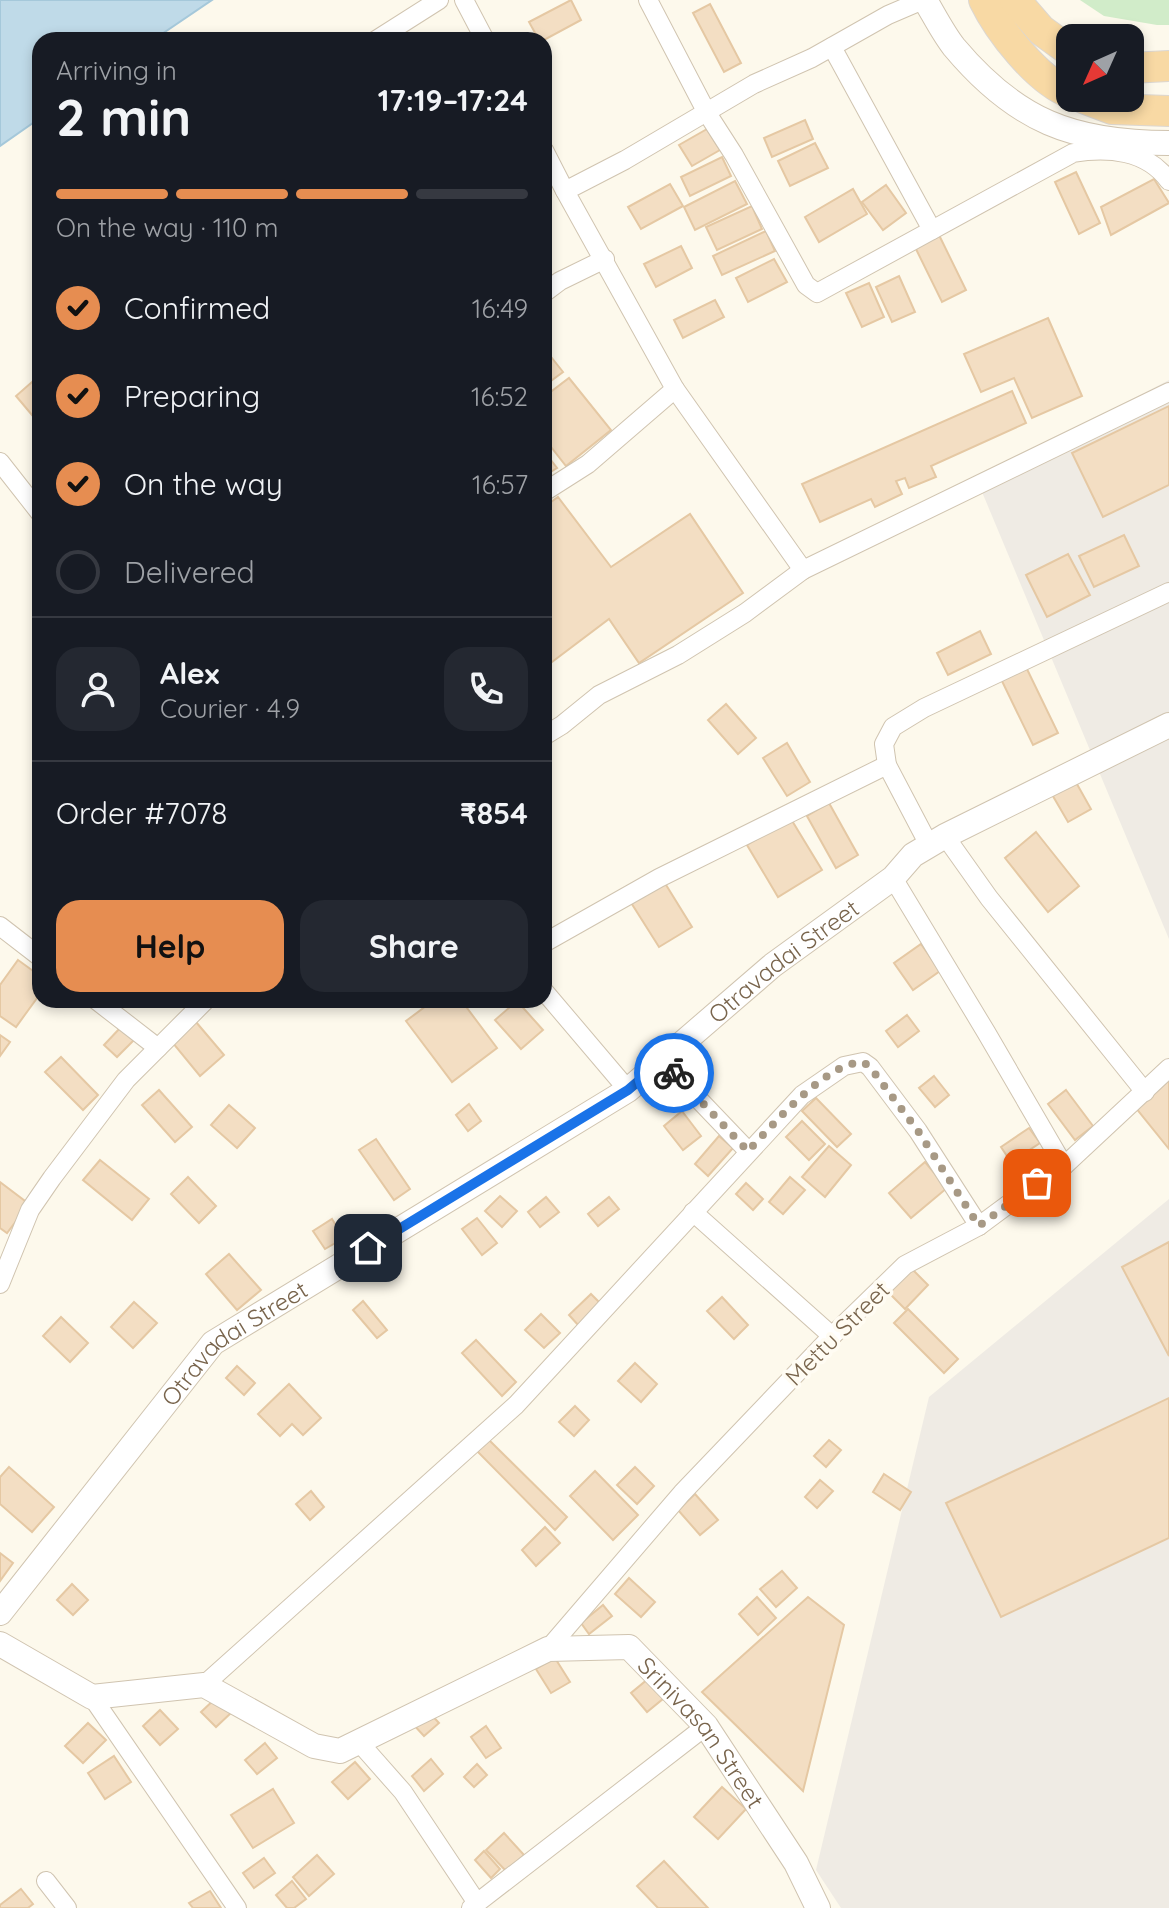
<!DOCTYPE html>
<html lang="en">
<head>
<meta charset="utf-8">
<style>
  :root { --surface:#171b24; --page:#242831; --text:#f1f3f6; --muted:#9ea1a6; --line:#363941; --accent:#e68d51 }
  body { margin:0; font-family:Quicksand,sans-serif; background:var(--page); color:var(--text); height:100vh; display:flex; flex-direction:column; font-size:30px; white-space:nowrap }
  * { box-sizing:border-box; margin:0 }
  p { font-size:26px; color:var(--muted) }
  .icon { flex:none; width:44px; height:44px; fill:none; stroke:currentColor; stroke-width:2; stroke-linecap:round; stroke-linejoin:round }
  .map { position:relative; flex:1; overflow:hidden }
  .side { position:absolute; left:32px; top:32px; width:520px; height:976px; display:flex; flex-direction:column; background:var(--surface); border-radius:24px; box-shadow:0 4px 12px #0003 }
  .side>* { flex:none }
  .needle { width:52px; rotate:225deg }
  .tools { position:absolute; left:1056px; top:24px; display:grid; gap:16px }
  .tools a { display:grid; place-items:center; width:88px; height:88px; border-radius:16px; background:var(--surface); box-shadow:0 4px 12px #0003; font-size:40px }
  .pin { position:absolute; display:grid; place-items:center; width:68px; height:68px; color:#fff; margin:-34px; border-radius:16px; box-shadow:0 4px 12px #0006 }
  .courier { position:absolute; display:grid; place-items:center; width:80px; height:80px; margin:-40px; border:6px solid #1a73e8; border-radius:50%; background:#fff; color:#222; box-shadow:0 2px 10px #0007 }
  .headline em { font-style:normal; font-weight:700 }
  .headline div { display:flex; flex-direction:column-reverse }
  .headline { display:flex; align-items:center; justify-content:space-between; height:136px; padding:0 24px }
  h1 { font-size:52px; font-weight:700; line-height:60px }
  .bar { display:grid; grid-template-columns:repeat(4,1fr); gap:12px 8px; align-content:center; height:96px; padding:0 24px }
  .bar i { height:10px; border-radius:6px; background:var(--line) }
  .bar .current { background:var(--accent) }
  .bar p { grid-column:span 4 }
  .line { display:flex; align-items:center; gap:20px; padding:0 24px; border-top:2px solid var(--line) }
  .line div { flex:1 }
  .round { display:grid; place-items:center; flex:none; width:84px; height:84px; border-radius:24px; background:var(--page) }
  ol { padding:0 24px; list-style:none }
  li { display:flex; align-items:center; gap:24px; height:88px }
  li p { margin-inline-start:auto }
  li .icon { padding:8px; border-radius:50%; background:var(--accent); color:#111; stroke-width:4 }
  li:last-child { color:var(--muted) }
  li i { width:44px; height:44px; border:4px solid var(--line); border-radius:50% }
  .action { display:flex; gap:16px; margin-top:auto; padding:16px 24px }
  .action a { flex:1; height:92px; border-radius:24px; background:var(--accent); color:#111; font-size:32px; font-weight:700; line-height:92px; text-align:center }
  .action a+a { background:var(--page); color:var(--text) }
  .map>svg:first-child { display:block }
  .industrial { fill:#efebe4 }
  .green { fill:#d1ecc9 }
  .water { fill:#bfdae8; stroke:#a5c8da; stroke-width:2 }
  .building { fill:#f3dec3; stroke:#e5c8a3; stroke-width:2 }
  .lines { fill:none; stroke-linecap:round; stroke-linejoin:round }
  .minor-casing { stroke:#d0c4b0; stroke-width:20 }
  .tertiary-casing { stroke:#d0c4b0; stroke-width:26 }
  .trunk-casing { stroke:#dcd7d1; stroke-width:32 }
  .minor { stroke:#fff; stroke-width:18 }
  .tertiary { stroke:#fff; stroke-width:24 }
  .trunk { stroke:#f8d9a4; stroke-width:30 }
  .done { stroke:#a79985; stroke-width:8; stroke-dasharray:0 14.4 }
  .route { stroke:#1a73e8; stroke-width:10 }
  .labels { text-anchor:middle; dominant-baseline:central; stroke-width:7; stroke-linejoin:round; paint-order:stroke }
  .street-label { font-size:24px; fill:#79654d; stroke:#fffcf3 }
</style>
</head>
<body>
<div class="map">
<svg width="1169" height="1908" viewBox="0 0 1169 1908">
  <rect width="100%" height="100%" fill="#fdf9ec"/>
  <g class="industrial">
    <polygon points="1169,380 1169,939 977,480"/>
    <polygon points="1169,1199 1169,1908 841,1908 816,1870 929,1397"/>
  </g>
  <polygon class="green" points="1080,0 1169,0 1169,25 1157,25 1104,16"/>
  <polygon class="water" points="0,0 212,0 153,40 40,40 40,118 0,146"/>
  <g class="building">
    <polygon points="571,0 581,20 544,40 539,40 529,22"/>
    <polygon points="710,4 741,63 724,72 693,13"/>
    <polygon points="805,120 813,139 772,157 764,138"/>
    <polygon points="707,129 720,150 692,166 679,145"/>
    <polygon points="815,143 828,168 790,186 778,161"/>
    <polygon points="722,157 731,176 690,196 681,177"/>
    <polygon points="1076,172 1100,223 1079,234 1055,182"/>
    <polygon points="1154,179 1169,203 1111,235 1101,207"/>
    <polygon points="735,181 747,204 695,230 684,207"/>
    <polygon points="670,184 683,206 641,229 628,207"/>
    <polygon points="886,185 906,213 883,230 862,202"/>
    <polygon points="853,189 867,214 819,242 805,217"/>
    <polygon points="752,206 762,229 717,250 706,227"/>
    <polygon points="766,231 775,251 722,275 713,256"/>
    <polygon points="938,233 966,290 942,302 914,245"/>
    <polygon points="681,246 692,268 656,287 644,264"/>
    <polygon points="774,259 787,282 748,302 736,278"/>
    <polygon points="899,276 915,312 892,322 876,287"/>
    <polygon points="869,283 884,317 862,327 846,293"/>
    <polygon points="715,300 724,317 683,338 674,320"/>
    <polygon points="1048,318 1082,396 1032,418 1014,378 981,392 964,354"/>
    <polygon points="544,348 563,372 544,386"/>
    <polygon points="40,375 40,408 32,415 16,396"/>
    <polygon points="569,378 611,430 566,466 544,438 544,397"/>
    <polygon points="1012,391 1026,423 931,466 936,477 909,488 905,478 896,481 902,494 875,507 871,499 820,522 802,484"/>
    <polygon points="1169,406 1169,485 1103,517 1072,453"/>
    <polygon points="544,451 557,468 544,476"/>
    <polygon points="558,497 611,567 690,514 743,593 639,663 609,619 544,668 544,507"/>
    <polygon points="1124,535 1139,566 1094,587 1079,556"/>
    <polygon points="1068,554 1090,595 1047,617 1026,575"/>
    <polygon points="980,631 991,654 948,675 937,653"/>
    <polygon points="1025,665 1058,733 1033,745 1000,677"/>
    <polygon points="726,704 756,738 738,754 708,720"/>
    <polygon points="787,743 810,782 787,796 763,758"/>
    <polygon points="1073,777 1091,809 1068,822 1050,791"/>
    <polygon points="829,803 858,855 836,868 807,816"/>
    <polygon points="791,819 822,870 778,897 747,845"/>
    <polygon points="1036,832 1079,886 1048,912 1005,858"/>
    <polygon points="663,880 692,927 659,947 630,901"/>
    <polygon points="921,944 940,971 913,990 894,963"/>
    <polygon points="18,960 40,976 40,994 16,1027 0,1016 0,985"/>
    <polygon points="434,1000 461,1000 497,1048 452,1082 406,1021"/>
    <polygon points="517,1001 543,1030 521,1049 495,1020"/>
    <polygon points="907,1015 919,1031 898,1047 886,1031"/>
    <polygon points="196,1022 224,1055 200,1076 172,1042"/>
    <polygon points="121,1027 134,1040 117,1057 104,1045"/>
    <polygon points="0,1035 10,1042 0,1056"/>
    <polygon points="61,1057 98,1095 83,1110 45,1072"/>
    <polygon points="934,1076 949,1095 935,1107 919,1088"/>
    <polygon points="1169,1080 1169,1149 1135,1107"/>
    <polygon points="159,1090 192,1127 175,1142 142,1105"/>
    <polygon points="1066,1090 1093,1126 1075,1140 1048,1104"/>
    <polygon points="816,1098 851,1134 837,1147 802,1111"/>
    <polygon points="469,1104 481,1121 468,1131 456,1115"/>
    <polygon points="229,1105 255,1128 237,1148 211,1125"/>
    <polygon points="682,1111 701,1136 683,1150 664,1126"/>
    <polygon points="802,1121 825,1144 809,1160 786,1137"/>
    <polygon points="1029,1128 1040,1143 1011,1162 1001,1147"/>
    <polygon points="719,1136 733,1148 708,1176 695,1164"/>
    <polygon points="376,1139 410,1189 394,1200 359,1150"/>
    <polygon points="829,1146 851,1165 825,1197 802,1177"/>
    <polygon points="100,1160 149,1199 132,1220 83,1180"/>
    <polygon points="925,1162 947,1188 911,1218 889,1193"/>
    <polygon points="188,1177 216,1206 199,1223 171,1194"/>
    <polygon points="790,1177 805,1190 783,1214 769,1202"/>
    <polygon points="0,1182 29,1204 7,1233 0,1228"/>
    <polygon points="746,1183 763,1199 753,1210 736,1194"/>
    <polygon points="500,1196 517,1211 502,1227 485,1211"/>
    <polygon points="546,1197 559,1212 540,1227 528,1212"/>
    <polygon points="609,1197 619,1209 598,1226 588,1214"/>
    <polygon points="477,1218 497,1243 482,1255 462,1229"/>
    <polygon points="332,1219 344,1238 325,1249 313,1231"/>
    <polygon points="1169,1242 1169,1356 1122,1267"/>
    <polygon points="229,1254 261,1290 237,1310 206,1274"/>
    <polygon points="911,1268 928,1285 905,1309 888,1292"/>
    <polygon points="591,1294 602,1305 579,1326 569,1315"/>
    <polygon points="722,1297 748,1325 734,1339 707,1311"/>
    <polygon points="363,1301 387,1330 377,1338 353,1310"/>
    <polygon points="134,1302 157,1323 133,1348 111,1327"/>
    <polygon points="908,1309 958,1359 944,1373 894,1323"/>
    <polygon points="541,1314 560,1333 544,1348 525,1330"/>
    <polygon points="61,1317 88,1343 70,1362 43,1336"/>
    <polygon points="476,1340 516,1382 502,1396 462,1353"/>
    <polygon points="635,1363 657,1384 641,1402 618,1381"/>
    <polygon points="237,1366 255,1383 244,1395 226,1378"/>
    <polygon points="289,1384 321,1418 303,1435 292,1424 280,1436 258,1414"/>
    <polygon points="1169,1398 1169,1538 1001,1617 946,1503"/>
    <polygon points="575,1406 589,1420 574,1436 559,1422"/>
    <polygon points="488,1439 567,1517 555,1530 477,1451"/>
    <polygon points="829,1440 841,1450 826,1467 814,1456"/>
    <polygon points="9,1467 54,1507 32,1532 0,1504 0,1477"/>
    <polygon points="635,1467 654,1486 637,1504 617,1485"/>
    <polygon points="595,1471 638,1515 613,1540 570,1496"/>
    <polygon points="884,1474 911,1492 900,1510 873,1492"/>
    <polygon points="820,1480 833,1491 817,1508 805,1497"/>
    <polygon points="311,1491 324,1507 310,1520 296,1504"/>
    <polygon points="695,1494 718,1520 700,1535 678,1510"/>
    <polygon points="545,1527 560,1543 536,1566 522,1550"/>
    <polygon points="0,1553 13,1563 0,1581"/>
    <polygon points="782,1571 797,1588 776,1607 760,1589"/>
    <polygon points="629,1578 655,1602 641,1617 615,1594"/>
    <polygon points="72,1584 88,1600 73,1615 57,1600"/>
    <polygon points="757,1597 776,1618 758,1635 739,1614"/>
    <polygon points="808,1597 844,1625 803,1791 702,1692"/>
    <polygon points="603,1605 612,1616 589,1634 581,1623"/>
    <polygon points="555,1658 570,1682 551,1693 536,1669"/>
    <polygon points="648,1679 664,1698 647,1712 631,1693"/>
    <polygon points="217,1697 232,1712 216,1727 201,1712"/>
    <polygon points="160,1710 178,1729 160,1745 143,1726"/>
    <polygon points="427,1710 439,1723 424,1736 412,1723"/>
    <polygon points="88,1723 106,1740 83,1763 65,1746"/>
    <polygon points="486,1726 501,1748 486,1758 471,1737"/>
    <polygon points="265,1743 277,1758 257,1774 245,1760"/>
    <polygon points="114,1756 131,1782 105,1799 88,1773"/>
    <polygon points="431,1759 443,1774 424,1791 412,1776"/>
    <polygon points="355,1762 370,1779 348,1799 332,1782"/>
    <polygon points="477,1764 487,1775 474,1787 464,1777"/>
    <polygon points="722,1787 746,1809 718,1839 694,1817"/>
    <polygon points="273,1789 294,1823 253,1848 231,1815"/>
    <polygon points="504,1833 524,1855 506,1871 486,1850"/>
    <polygon points="484,1851 500,1869 491,1878 475,1860"/>
    <polygon points="317,1855 334,1874 309,1896 293,1877"/>
    <polygon points="264,1858 275,1873 254,1888 243,1873"/>
    <polygon points="664,1861 708,1908 658,1908 637,1886"/>
    <polygon points="292,1881 306,1899 294,1908 287,1908 276,1895"/>
    <polygon points="21,1889 33,1904 28,1908 0,1908 0,1905"/>
    <polygon points="210,1891 221,1908 193,1908 189,1903"/>
  </g>
  <g class="lines">
    <defs>
      <g id="minor">
        <polyline points="464,0 485,40"/>
        <path d="M648,0L707,113L734,155L806,285L817,293L1073,153C1107,147 1147,150 1169,181"/>
        <polyline points="376,40 439,0"/>
        <polyline points="832,47 932,230"/>
        <polyline points="544,150 565,191"/>
        <polyline points="544,293 560,281 605,259"/>
        <polyline points="675,389 803,570"/>
        <polyline points="0,462 40,513"/>
        <polyline points="544,492 588,464 675,389 565,191 625,160 754,84 812,58 888,15 923,0"/>
        <polyline points="544,736 562,725 599,695 678,655 745,613 803,570 1169,392"/>
        <polyline points="945,836 989,898 1145,1092"/>
        <polyline points="929,845 887,765 884,744 893,727 924,708 1169,592"/>
        <polyline points="893,878 986,1032 1064,1166"/>
        <polyline points="0,926 40,957"/>
        <polyline points="544,943 659,878 887,765"/>
        <polyline points="544,991 628,1090"/>
        <polyline points="96,1000 158,1048"/>
        <polyline points="662,1061 748,1151"/>
        <polyline points="693,1212 832,1336"/>
        <polyline points="0,1284 30,1210 52,1178 126,1080 206,1000"/>
        <polyline points="548,1649 682,1493 832,1336 905,1265 979,1226 1037,1183 1064,1166 1169,1068"/>
        <polyline points="204,1685 516,1405 802,1095 844,1066 863,1062 870,1067 918,1131 979,1226"/>
        <polyline points="92,1697 237,1908"/>
        <polyline points="358,1741 403,1792 477,1903 471,1908"/>
        <polyline points="46,1881 67,1908"/>
        <polyline points="477,1903 706,1726"/>
      </g>
      <g id="tertiary">
        <path d="M925,0C934,15 943,33 954,47C1016,121 1073,143 1169,143"/>
        <path id="s1" d="M0,1613L213,1343L628,1090L773,965L893,878L913,855L945,836L1169,725"/>
        <path id="s2" d="M0,1644L92,1697L204,1685L314,1746L340,1751L548,1649L629,1647L706,1726L796,1863L818,1908"/>
      </g>
      <g id="trunk">
        <path d="M984,0C999,31 1037,80 1070,93"/>
        <polyline points="1015,0 1041,30 1070,51"/>
        <polyline points="1130,68 1169,66"/>
        <polyline points="1083,98 1112,109 1169,111"/>
      </g>
    </defs>
    <use href="#minor" class="minor-casing"/>
    <use href="#tertiary" class="tertiary-casing"/>
    <use href="#trunk" class="trunk-casing"/>
    <use href="#minor" class="minor"/>
    <use href="#tertiary" class="tertiary"/>
    <use href="#trunk" class="trunk"/>
  </g>
  <g class="lines">
    <path class="done" d="M674,1073L748,1151C773,1125 825,1063 863,1062L870,1067L918,1131L979,1226L1037,1183"/>
    <polyline class="route" points="368,1248 628,1090 662,1061 674,1073"/>
  </g>
  <g class="labels">
    <g class="street-label">
      <text stroke="none"><textPath href="#s1" startOffset="1032">Otravadai Street</textPath></text>
      <text transform="translate(837 1333) rotate(-45)">Mettu Street</text>
      <text stroke="none"><textPath href="#s1" startOffset="360">Otravadai Street</textPath></text>
      <text stroke="none"><textPath href="#s2" startOffset="796">Srinivasan Street</textPath></text>
    </g>
  </g>
</svg>
<div class="tools">
<a><svg class="needle" viewBox="-14 -14 28 28"><path d="M0-13l5 13h-10z" fill="#e53935"/><path d="M0 13l5-13h-10z" fill="#9ea1a6"/></svg></a>
</div>
<div class="pin" style="left:1037px;top:1183px;background:#ea580c"><svg class="icon" aria-label="bag" viewBox="0 0 24 24"><path d="M5 8h14l-1 12H6zM9 8a3 3 0 0 1 6 0"/></svg></div>
<div class="pin" style="left:368px;top:1248px;background:#1f2937"><svg class="icon" aria-label="home" viewBox="0 0 24 24"><path d="M3 11l9-7 9 7M6 9v11h12V9"/></svg></div>
<div class="courier" style="left:674px;top:1073px"><svg class="icon" aria-label="bike" viewBox="0 0 24 24"><circle cx="6" cy="16" r="4"/><circle cx="18" cy="16" r="4"/><path d="M6 16l4-8h5l3 8M10 8l3 8H6M13 5h3"/></svg></div>
<section class="side">
<div class="headline"><div><h1>2 min</h1><p>Arriving in</p></div><em>17:19–17:24</em></div>
<div class="bar"><i class="current"></i><i class="current"></i><i class="current"></i><i></i><p>On the way · 110 m</p></div>
<ol>
<li><svg class="icon" aria-label="check" viewBox="0 0 24 24"><path d="M5 12l5 5 9-10"/></svg>Confirmed<p>16:49</p></li>
<li><svg class="icon" aria-label="check" viewBox="0 0 24 24"><path d="M5 12l5 5 9-10"/></svg>Preparing<p>16:52</p></li>
<li><svg class="icon" aria-label="check" viewBox="0 0 24 24"><path d="M5 12l5 5 9-10"/></svg>On the way<p>16:57</p></li>
<li><i></i>Delivered</li>
</ol>
<div class="line" style="height:144px"><a class="round"><svg class="icon" aria-label="person" viewBox="0 0 24 24"><circle cx="12" cy="8" r="4"/><path d="M4 21q1-7 8-7t8 7"/></svg></a><div><b>Alex</b><p>Courier · 4.9</p></div><a class="round"><svg class="icon" aria-label="phone" viewBox="0 0 24 24"><path d="M5 4h4l2 5-3 2q2 4 5 5l2-3 5 2v4C11 20 4 13 5 4z"/></svg></a></div>
<div class="line" style="height:104px"><div>Order #7078</div><b>₹854</b></div>
<div class="action"><a>Help</a><a>Share</a></div>
</section>
</div>
</body>
</html>
